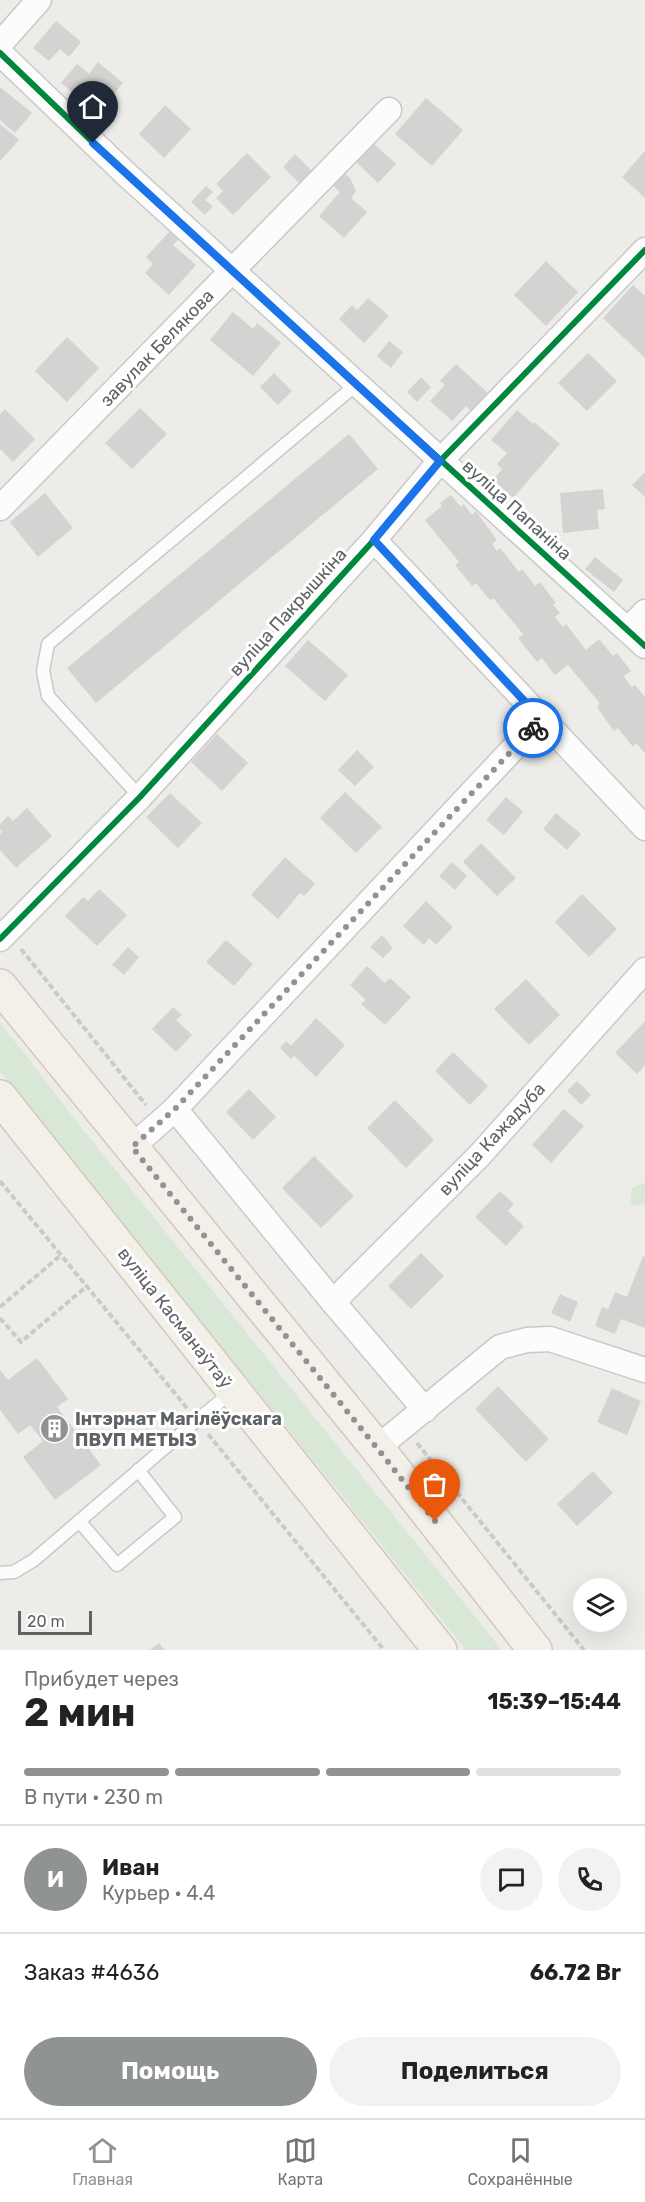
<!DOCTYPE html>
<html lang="ru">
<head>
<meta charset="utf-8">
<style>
  :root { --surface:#fff; --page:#f2f2f2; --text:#222; --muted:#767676; --line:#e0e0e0; --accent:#909394 }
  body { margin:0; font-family:Rubik,sans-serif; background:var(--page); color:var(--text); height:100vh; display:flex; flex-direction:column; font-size:22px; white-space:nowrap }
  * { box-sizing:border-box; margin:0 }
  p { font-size:20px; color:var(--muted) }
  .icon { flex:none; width:33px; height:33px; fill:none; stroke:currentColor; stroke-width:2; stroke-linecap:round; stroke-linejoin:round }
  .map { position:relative; height:1650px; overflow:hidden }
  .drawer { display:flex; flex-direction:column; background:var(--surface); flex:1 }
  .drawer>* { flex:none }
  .controls { position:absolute; left:573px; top:1578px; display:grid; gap:12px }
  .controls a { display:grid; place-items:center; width:54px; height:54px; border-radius:50%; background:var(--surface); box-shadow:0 6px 24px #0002; font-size:30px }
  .scale { position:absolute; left:18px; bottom:15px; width:74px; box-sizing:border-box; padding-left:6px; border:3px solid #5e6366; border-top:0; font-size:16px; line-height:21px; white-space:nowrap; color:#5e6366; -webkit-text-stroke:4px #fff; paint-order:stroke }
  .pin { position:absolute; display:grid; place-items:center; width:51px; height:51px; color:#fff; margin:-62px -26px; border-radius:50% 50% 50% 0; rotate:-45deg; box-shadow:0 0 6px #0007 }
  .pin .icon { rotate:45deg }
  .courier { position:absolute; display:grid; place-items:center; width:60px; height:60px; margin:-30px; border:4px solid #1a73e8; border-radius:50%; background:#fff; color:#222; box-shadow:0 2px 8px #0007 }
  .headline em { font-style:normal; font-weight:700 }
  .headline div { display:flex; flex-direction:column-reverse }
  .headline { display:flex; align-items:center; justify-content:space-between; height:102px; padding:0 24px }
  h1 { font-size:39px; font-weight:700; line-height:45px }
  .bar { display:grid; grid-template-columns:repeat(4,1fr); gap:9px 6px; align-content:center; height:72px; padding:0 24px }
  .bar i { height:8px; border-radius:4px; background:var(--line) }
  .bar .selected { background:var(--accent) }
  .bar p { grid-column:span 4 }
  .line { display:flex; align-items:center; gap:15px; padding:0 24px; border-top:2px solid var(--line) }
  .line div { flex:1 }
  .round { display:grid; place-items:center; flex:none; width:63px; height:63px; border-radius:32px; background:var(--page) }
  .action { display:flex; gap:12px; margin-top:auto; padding:12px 24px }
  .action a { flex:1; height:69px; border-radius:36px; background:var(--accent); color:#fff; font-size:24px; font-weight:700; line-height:69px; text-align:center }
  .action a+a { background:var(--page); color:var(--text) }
  .tab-bar { display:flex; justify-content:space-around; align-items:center; height:84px; border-top:2px solid var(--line); background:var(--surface); font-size:16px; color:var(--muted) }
  .tab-bar a { display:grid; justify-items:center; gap:3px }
  .tab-bar .selected { color:var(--accent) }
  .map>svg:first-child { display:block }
  .green { fill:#d9e8d6 }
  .building { fill:#d4d3d2 }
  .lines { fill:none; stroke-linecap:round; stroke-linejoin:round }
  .lane-casing { stroke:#c8c9c8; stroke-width:15 }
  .street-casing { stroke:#c8c9c8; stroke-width:27 }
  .primary-casing { stroke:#d3c9b9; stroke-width:36 }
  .path { stroke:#c7ccc9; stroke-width:4; stroke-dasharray:6 3; stroke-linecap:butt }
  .lane { stroke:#fcfcfc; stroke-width:12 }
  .street { stroke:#fcfcfc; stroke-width:24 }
  .primary { stroke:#f3f0e9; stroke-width:33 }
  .cycleway-casing { stroke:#fff; stroke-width:10 }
  .cycleway { stroke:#00873e; stroke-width:6 }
  .done { stroke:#909394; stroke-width:6; stroke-dasharray:0 10.8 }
  .route { stroke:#1a73e8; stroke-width:8 }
  .labels { text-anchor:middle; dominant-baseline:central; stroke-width:6; stroke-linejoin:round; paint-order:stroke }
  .street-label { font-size:18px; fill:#5e6366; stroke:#fff }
  .poi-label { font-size:18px; font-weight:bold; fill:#5e6366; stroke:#fff; text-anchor:start }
</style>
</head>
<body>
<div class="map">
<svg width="645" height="1650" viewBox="0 0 645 1650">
  <rect width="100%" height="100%" fill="#edece9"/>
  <g class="green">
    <polygon points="0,1022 85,1132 502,1650 466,1650 0,1071"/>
    <polygon points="645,1183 645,1204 630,1206 632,1188"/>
  </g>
  <g class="building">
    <polygon points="56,21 81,42 69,57 60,49 49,61 33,48"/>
    <polygon points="98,62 123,83 98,113 61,83 77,64 89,74"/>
    <polygon points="0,87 32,113 15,133 0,120"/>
    <polygon points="426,98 463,130 432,166 395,134"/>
    <polygon points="165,105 191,129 164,158 139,134"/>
    <polygon points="0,124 19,140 0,161"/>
    <polygon points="373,143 396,164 378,183 355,161"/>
    <polygon points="645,151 645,198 622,177"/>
    <polygon points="247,153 271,177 233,215 216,198 223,191 216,184"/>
    <polygon points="295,154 312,171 299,183 283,167"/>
    <polygon points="341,171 350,178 356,191 351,198 367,212 344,238 319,216 340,192 330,183"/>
    <polygon points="206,186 213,192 205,200 213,206 205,215 191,202"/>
    <polygon points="170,231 179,239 173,245 196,265 169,295 145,273 153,264 146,257"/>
    <polygon points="546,261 578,292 546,326 514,295"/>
    <polygon points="633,285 645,296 645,358 603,318"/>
    <polygon points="368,298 389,316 364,343 339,319 352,305 357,310"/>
    <polygon points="233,312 253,329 257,323 281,343 253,376 210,340"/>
    <polygon points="67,337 99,368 67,402 35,371"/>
    <polygon points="389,341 403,352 391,368 377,356"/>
    <polygon points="588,353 617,381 587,411 558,383"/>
    <polygon points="456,364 488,393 471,411 466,406 452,421 430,401 445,385 440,381"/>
    <polygon points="274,373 292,391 278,405 260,387"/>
    <polygon points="421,377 431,387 417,402 407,392"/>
    <polygon points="140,408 167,434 132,469 105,443"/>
    <polygon points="5,409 35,439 13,462 0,449 0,414"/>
    <polygon points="517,410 533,424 534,422 560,444 513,498 493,480 502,469 497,464 507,453 491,440"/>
    <polygon points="349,434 378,469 96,703 67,668"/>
    <polygon points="645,472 645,497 632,485"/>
    <polygon points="603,489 605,509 597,510 599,529 563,533 560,493"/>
    <polygon points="45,493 73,528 38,557 10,522"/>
    <polygon points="451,495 461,507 464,504 472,515 476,511 497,540 492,544 497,551 500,548 519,572 522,569 535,586 540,582 556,603 553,604 560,613 555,617 563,627 566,624 586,650 599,639 613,656 617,653 631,671 624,676 631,687 635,685 645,697 645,753 636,743 633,747 618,728 614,731 598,709 599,702 568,665 555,675 542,658 537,662 518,638 523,634 493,598 490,600 476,583 472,586 455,565 459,562 425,520 442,506 440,503"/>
    <polygon points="595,557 623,580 614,592 585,569"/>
    <polygon points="308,640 348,675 325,701 285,666"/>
    <polygon points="217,734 248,763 222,791 191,762"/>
    <polygon points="357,750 374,767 355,786 338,770"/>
    <polygon points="345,792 382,827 356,853 320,818"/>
    <polygon points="170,793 202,823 178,848 146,817"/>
    <polygon points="506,797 523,812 504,835 486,820"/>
    <polygon points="27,808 52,836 16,868 0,850 0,834 2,832 0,829 0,824 8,816 13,821"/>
    <polygon points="556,813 581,834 567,850 543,829"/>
    <polygon points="481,843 516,878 497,896 463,862"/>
    <polygon points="285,857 315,884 304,896 300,893 278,919 251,895"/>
    <polygon points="452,862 467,876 455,890 439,876"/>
    <polygon points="99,889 127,915 97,946 65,916 83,897 88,901"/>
    <polygon points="582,894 617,929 589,957 555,922"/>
    <polygon points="426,901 453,927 436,945 429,938 424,945 403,926"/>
    <polygon points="382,935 393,948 383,958 370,947"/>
    <polygon points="226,940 253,964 234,986 206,962"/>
    <polygon points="128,947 139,957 124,975 112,965"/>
    <polygon points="367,966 385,983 390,978 411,997 385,1025 361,1004 366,1000 350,985"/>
    <polygon points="526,979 560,1015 529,1045 494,1009"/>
    <polygon points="173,1007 182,1015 176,1020 192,1035 176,1052 152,1029"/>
    <polygon points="316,1018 345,1045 316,1077 294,1056 291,1059 280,1048 286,1041 291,1046"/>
    <polygon points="645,1021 645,1065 637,1074 615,1053"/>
    <polygon points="453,1052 488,1086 470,1105 435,1071"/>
    <polygon points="577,1081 591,1095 581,1105 567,1091"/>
    <polygon points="249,1089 276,1117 253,1140 226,1112"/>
    <polygon points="395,1100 434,1140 406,1168 367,1128"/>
    <polygon points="564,1109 584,1126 551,1163 532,1145"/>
    <polygon points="314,1156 354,1196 321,1228 282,1188"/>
    <polygon points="500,1191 514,1204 508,1211 524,1226 506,1246 475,1217"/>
    <polygon points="421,1253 444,1276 411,1309 388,1286"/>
    <polygon points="643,1256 645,1257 645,1328 621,1319 615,1334 595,1326 602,1307 608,1309 615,1292 627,1297"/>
    <polygon points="560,1294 578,1302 570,1322 551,1313"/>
    <polygon points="37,1358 68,1399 57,1407 101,1465 55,1500 23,1457 43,1441 30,1425 18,1434 0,1410 0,1370 8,1380"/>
    <polygon points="498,1386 549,1439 526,1462 475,1409"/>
    <polygon points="612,1388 641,1401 627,1435 597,1422"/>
    <polygon points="593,1471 613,1493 577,1526 557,1504"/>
    <polygon points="159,1643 164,1650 150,1650"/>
  </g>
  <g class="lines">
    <defs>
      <g id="lane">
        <polyline points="140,797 48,696 43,671 48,644 357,384"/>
        <polyline points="79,1521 117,1565 175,1517 138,1470"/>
        <polyline points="0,1573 14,1572 34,1560 197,1420 232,1392"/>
      </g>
      <g id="street">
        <polyline points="0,44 39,0"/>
        <polyline points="0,53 125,173 645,646"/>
        <polyline points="0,508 389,110"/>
        <polyline points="374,540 645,828"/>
        <polyline points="628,630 645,612"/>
        <polyline points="0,939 140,797 374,540 440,461 645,250"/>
        <polyline points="175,1109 333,1302 425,1410"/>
        <polyline points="132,1147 175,1109 541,719"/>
        <polyline points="333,1302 479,1156 645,970"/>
        <polyline points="377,1448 500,1347 527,1340 550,1339 645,1370"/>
      </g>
      <g id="primary">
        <polyline points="0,986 377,1448 535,1650"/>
        <polyline points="0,1097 440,1650"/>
      </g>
    </defs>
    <use href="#lane" class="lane-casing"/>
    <use href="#street" class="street-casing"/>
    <use href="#primary" class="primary-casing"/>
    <g class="path">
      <polyline points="21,949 146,1105"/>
      <polyline points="0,1181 187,1408"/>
      <polyline points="0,1307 61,1255"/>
      <polyline points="0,1318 21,1342 87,1286"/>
      <polyline points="208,1434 384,1650"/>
      <polyline points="417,1443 584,1650"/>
    </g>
    <use href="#lane" class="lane"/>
    <use href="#street" class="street"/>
    <use href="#primary" class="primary"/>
    <defs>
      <g id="cycleway">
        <polyline points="0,53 125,173 645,646"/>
        <polyline points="0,939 140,797 374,540 440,461 645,250"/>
      </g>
    </defs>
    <use href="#cycleway" class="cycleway-casing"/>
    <use href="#cycleway" class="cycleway"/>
  </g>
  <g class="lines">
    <polyline class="done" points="435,1521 377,1448 132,1147 175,1109 533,728"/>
    <polyline class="route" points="93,143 440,461 374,540 541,719 533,728"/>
  </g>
  <defs>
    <symbol id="building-disc" viewBox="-11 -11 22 22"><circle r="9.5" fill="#909394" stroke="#fff"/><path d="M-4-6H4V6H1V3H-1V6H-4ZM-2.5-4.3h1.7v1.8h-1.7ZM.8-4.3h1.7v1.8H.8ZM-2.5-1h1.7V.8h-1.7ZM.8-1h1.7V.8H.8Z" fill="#fff"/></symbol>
  </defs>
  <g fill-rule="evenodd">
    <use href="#building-disc" x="38" y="1412" width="33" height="33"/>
  </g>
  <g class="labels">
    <g class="street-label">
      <text transform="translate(157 348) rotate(-46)">завулак Белякова</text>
      <text transform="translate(517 510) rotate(42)">вуліца Папаніна</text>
      <text transform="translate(288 612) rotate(-48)">вуліца Пакрышкіна</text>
      <text transform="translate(492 1139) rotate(-47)">вуліца Кажадуба</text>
      <text transform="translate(175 1318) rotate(52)">вуліца Касманаўтаў</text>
    </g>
    <g class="poi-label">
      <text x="75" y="1419">Інтэрнат Магілёўскага<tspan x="75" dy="21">ПВУП МЕТЫЗ</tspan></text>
    </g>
  </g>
</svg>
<div class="controls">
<a><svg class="icon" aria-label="layers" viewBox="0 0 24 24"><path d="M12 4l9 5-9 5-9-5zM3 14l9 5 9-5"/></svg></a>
</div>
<div class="scale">20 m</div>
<div class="pin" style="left:435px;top:1521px;background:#ea580c"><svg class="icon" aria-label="bag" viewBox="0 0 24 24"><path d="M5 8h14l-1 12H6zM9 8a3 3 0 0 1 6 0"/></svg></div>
<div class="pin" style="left:93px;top:143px;background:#1f2937"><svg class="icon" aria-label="home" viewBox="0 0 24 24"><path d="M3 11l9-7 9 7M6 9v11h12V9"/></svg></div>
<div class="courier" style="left:533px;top:728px"><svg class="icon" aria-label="bike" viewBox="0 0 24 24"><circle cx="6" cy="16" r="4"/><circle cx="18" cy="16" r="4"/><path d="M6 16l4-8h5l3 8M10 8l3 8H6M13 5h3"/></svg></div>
</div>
<section class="drawer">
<div class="headline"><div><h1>2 мин</h1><p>Прибудет через</p></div><em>15:39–15:44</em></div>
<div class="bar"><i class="selected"></i><i class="selected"></i><i class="selected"></i><i></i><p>В пути · 230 m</p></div>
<div class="line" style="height:108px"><b class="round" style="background:var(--accent);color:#fff">И</b><div><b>Иван</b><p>Курьер · 4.4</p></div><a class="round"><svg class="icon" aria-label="chat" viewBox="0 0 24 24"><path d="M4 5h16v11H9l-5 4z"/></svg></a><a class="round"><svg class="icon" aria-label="phone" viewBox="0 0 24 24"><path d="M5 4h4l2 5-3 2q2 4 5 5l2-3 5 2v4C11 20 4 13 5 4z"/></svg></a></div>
<div class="line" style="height:78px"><div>Заказ #4636</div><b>66.72 Br</b></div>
<div class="action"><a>Помощь</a><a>Поделиться</a></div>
</section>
<nav class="tab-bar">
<a class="selected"><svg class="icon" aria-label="home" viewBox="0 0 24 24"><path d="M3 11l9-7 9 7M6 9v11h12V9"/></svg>Главная</a>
<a><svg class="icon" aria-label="map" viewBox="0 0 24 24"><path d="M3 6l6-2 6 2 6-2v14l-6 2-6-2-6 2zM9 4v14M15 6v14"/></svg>Карта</a>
<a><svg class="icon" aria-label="saved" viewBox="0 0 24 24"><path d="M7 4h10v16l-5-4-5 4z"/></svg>Сохранённые</a>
</nav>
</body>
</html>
